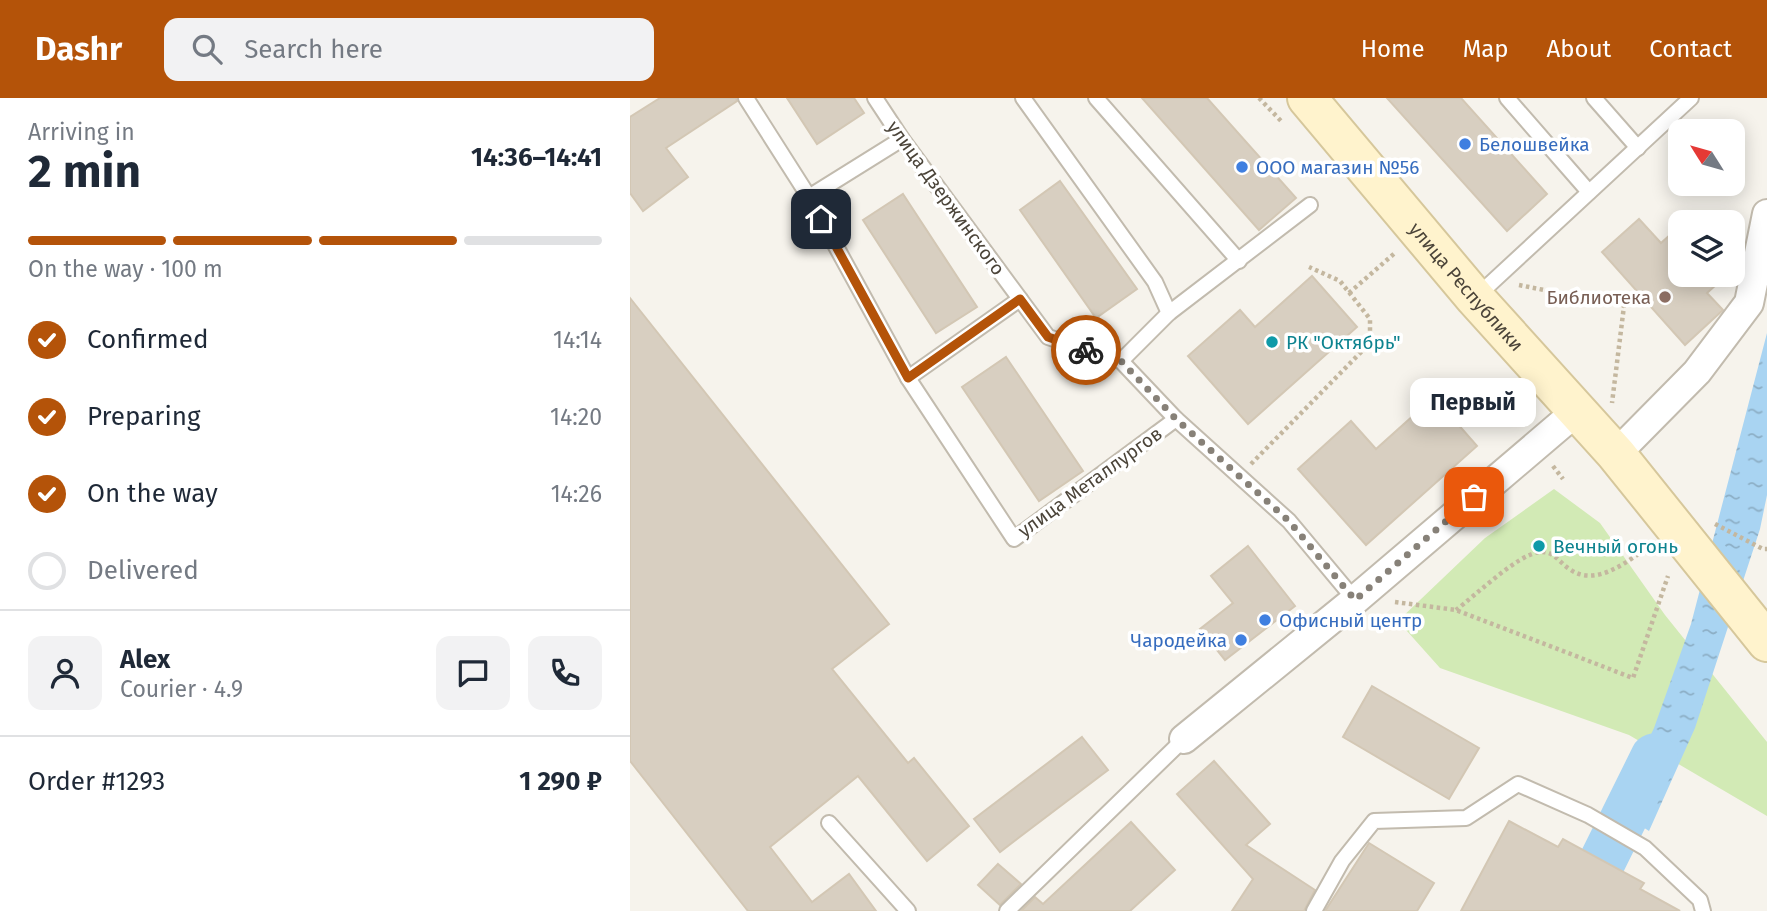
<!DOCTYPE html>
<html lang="en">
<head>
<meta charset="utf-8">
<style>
  :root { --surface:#fff; --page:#f2f2f3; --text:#1f2937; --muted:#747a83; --line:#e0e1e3; --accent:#b45309 }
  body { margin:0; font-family:"Fira Sans",sans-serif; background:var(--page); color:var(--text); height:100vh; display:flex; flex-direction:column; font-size:26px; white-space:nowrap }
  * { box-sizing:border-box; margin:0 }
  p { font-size:23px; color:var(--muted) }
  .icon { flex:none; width:38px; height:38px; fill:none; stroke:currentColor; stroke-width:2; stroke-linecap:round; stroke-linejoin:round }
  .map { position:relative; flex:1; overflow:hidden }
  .panel { display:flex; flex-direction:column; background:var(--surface); width:630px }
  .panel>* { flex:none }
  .needle { width:46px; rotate:307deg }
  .controls { position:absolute; left:1038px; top:21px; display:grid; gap:14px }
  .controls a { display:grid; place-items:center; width:77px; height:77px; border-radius:14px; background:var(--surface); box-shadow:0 4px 18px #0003; font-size:35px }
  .pin { position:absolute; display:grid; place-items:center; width:60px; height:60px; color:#fff; margin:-30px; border-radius:14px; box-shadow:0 4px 10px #0006 }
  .courier { position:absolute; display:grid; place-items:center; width:70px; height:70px; margin:-35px; border:5px solid #b45309; border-radius:50%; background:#fff; color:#222; box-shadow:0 2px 9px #0007 }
  .bubble { position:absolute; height:49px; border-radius:14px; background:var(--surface); box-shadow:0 4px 18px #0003; font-size:23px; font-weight:700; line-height:49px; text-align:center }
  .overview em { font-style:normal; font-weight:700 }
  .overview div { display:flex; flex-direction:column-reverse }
  .overview { display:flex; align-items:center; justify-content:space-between; height:119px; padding:0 28px }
  h1 { font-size:46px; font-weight:700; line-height:52px }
  .bar { display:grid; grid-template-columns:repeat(4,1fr); gap:10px 7px; align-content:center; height:84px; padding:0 28px }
  .bar i { height:9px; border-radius:5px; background:var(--line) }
  .bar .current { background:var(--accent) }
  .bar p { grid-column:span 4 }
  .line { display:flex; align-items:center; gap:18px; padding:0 28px; border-top:2px solid var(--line) }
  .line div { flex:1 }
  .round { display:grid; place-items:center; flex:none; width:74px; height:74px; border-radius:14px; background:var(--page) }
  ol { padding:0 28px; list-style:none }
  li { display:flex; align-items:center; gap:21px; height:77px }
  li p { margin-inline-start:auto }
  li .icon { padding:7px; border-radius:50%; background:var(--accent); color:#fff; stroke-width:4 }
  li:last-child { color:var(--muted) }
  li i { width:38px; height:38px; border:4px solid var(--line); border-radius:50% }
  header { display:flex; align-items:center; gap:42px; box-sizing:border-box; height:98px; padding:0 35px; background:var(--accent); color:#fff }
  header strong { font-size:33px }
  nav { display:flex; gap:38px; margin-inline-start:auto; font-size:24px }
  .search { width:490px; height:63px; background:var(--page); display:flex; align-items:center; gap:18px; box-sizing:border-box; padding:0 24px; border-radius:14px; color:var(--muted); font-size:26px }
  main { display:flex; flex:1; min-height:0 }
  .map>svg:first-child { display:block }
  .park { fill:#d2eab5 }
  .water { fill:url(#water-ripples) }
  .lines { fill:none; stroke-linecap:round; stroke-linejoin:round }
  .river { stroke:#a9d4f2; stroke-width:47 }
  .building { fill:#d8cfc1; stroke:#d3c7b4; stroke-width:2 }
  .lane-casing { stroke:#c2bbae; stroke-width:18 }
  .street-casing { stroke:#c2bbae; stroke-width:32 }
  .secondary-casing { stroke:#d6c79b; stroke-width:42 }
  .path { stroke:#c4b79f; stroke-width:4.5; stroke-dasharray:3.5 3.5; stroke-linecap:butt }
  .lane { stroke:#fff; stroke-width:14 }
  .street { stroke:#fff; stroke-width:28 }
  .secondary { stroke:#fff3cd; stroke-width:38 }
  .done { stroke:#878178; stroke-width:7; stroke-dasharray:0 12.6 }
  .route { stroke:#b45309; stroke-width:9 }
  .shop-dot { fill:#3f7fe0; stroke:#fff; stroke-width:2.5 }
  .education-dot { fill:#8d6e63; stroke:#fff; stroke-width:2.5 }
  .culture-dot { fill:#0f9aa8; stroke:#fff; stroke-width:2.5 }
  .labels { text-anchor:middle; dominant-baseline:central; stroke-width:7; stroke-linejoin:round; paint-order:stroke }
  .shop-label { font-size:19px; fill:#366cbe; stroke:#fff; text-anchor:start }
  .street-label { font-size:19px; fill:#4b4439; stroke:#fff }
  .education-label { font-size:19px; fill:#785e54; stroke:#fff; text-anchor:end }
  .culture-label { font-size:19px; fill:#0d838f; stroke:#fff; text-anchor:start }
</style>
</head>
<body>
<header>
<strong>Dashr</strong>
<div class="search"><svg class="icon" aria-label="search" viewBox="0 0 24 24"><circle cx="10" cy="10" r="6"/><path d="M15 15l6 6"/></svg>Search here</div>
<nav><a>Home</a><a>Map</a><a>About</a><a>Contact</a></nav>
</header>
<main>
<section class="panel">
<div class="overview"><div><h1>2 min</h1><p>Arriving in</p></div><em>14:36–14:41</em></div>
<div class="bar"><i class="current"></i><i class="current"></i><i class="current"></i><i></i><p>On the way · 100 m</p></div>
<ol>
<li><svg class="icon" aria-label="check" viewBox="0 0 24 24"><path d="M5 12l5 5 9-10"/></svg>Confirmed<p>14:14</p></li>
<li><svg class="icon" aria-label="check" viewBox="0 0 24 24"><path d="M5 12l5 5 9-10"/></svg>Preparing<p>14:20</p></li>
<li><svg class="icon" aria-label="check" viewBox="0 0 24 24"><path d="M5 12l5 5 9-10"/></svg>On the way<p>14:26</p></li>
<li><i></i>Delivered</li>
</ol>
<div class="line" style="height:126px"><a class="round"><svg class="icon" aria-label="person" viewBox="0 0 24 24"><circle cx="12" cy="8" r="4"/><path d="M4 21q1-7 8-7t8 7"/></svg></a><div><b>Alex</b><p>Courier · 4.9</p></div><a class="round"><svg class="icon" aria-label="chat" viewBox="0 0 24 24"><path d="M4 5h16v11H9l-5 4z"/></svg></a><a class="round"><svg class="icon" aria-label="phone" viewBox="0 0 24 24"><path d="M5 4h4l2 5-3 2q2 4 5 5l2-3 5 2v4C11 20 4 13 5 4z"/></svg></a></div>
<div class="line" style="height:91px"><div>Order #1293</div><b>1 290 ₽</b></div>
</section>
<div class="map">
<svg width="1137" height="813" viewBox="0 0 1137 813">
  <defs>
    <pattern id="water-ripples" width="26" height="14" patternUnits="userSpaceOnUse" patternTransform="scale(1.75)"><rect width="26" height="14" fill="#a9d4f2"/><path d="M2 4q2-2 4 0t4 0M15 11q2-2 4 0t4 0" fill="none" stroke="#8caec5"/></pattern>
  </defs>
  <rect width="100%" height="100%" fill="#f6f3ec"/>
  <polygon class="park" points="924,391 970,425 1035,517 1137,644 1137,718 999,637 810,570 768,523 855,440"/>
  <polygon class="water" points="1137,235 1137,397 1130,431 1065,630 1019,733 985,711 1024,630 1061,526"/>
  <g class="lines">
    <polyline class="river" points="973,762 1024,659"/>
  </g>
  <g class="building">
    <polygon points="30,0 106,0 107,3 36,50 58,79 13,113 0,95 0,19"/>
    <polygon points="157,0 224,0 234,15 187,46"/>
    <polygon points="512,0 577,0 666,100 629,132"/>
    <polygon points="757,0 831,0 917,96 877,133"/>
    <polygon points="430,83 507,191 466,220 390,112"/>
    <polygon points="273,96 347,209 306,235 233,122"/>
    <polygon points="1009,121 1031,145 1041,136 1050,147 1050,177 1097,177 1077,195 1093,212 1055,247 972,154"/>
    <polygon points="682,178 727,229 618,326 558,258 610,212 625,229"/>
    <polygon points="0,200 259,526 202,571 278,665 284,660 339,728 297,763 228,678 140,749 182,804 219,776 246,813 118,813 0,663"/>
    <polygon points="376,259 453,373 409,403 332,289"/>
    <polygon points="804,299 847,348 736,447 668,371 721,323 746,351"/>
    <polygon points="618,448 665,508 595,562 570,531 603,505 581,478"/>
    <polygon points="742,588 849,650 819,701 713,639"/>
    <polygon points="452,639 478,672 370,754 344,721"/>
    <polygon points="584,663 640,726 616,747 685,792 674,813 602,813 623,781 547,696"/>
    <polygon points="879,723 928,749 933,741 1014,785 1010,791 1050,813 831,813"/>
    <polygon points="501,724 545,772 500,813 391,813 405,799 413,806"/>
    <polygon points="739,745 804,785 787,813 695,813"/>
    <polygon points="368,766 391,786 370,807 348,787"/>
  </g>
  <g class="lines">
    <defs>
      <g id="lane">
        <polyline points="116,0 179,99 278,280 384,441 546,321"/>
        <polyline points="245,0 272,41 418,239 491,263 546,321 659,423 725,502"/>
        <polyline points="393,0 525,184 539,215"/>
        <polyline points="466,0 609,163"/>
        <polyline points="877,0 959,94"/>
        <polyline points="964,0 1008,50"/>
        <polyline points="179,99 272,41"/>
        <polyline points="846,199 1061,0"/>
        <polyline points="491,263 539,215 680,107"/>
        <polyline points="278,280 390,201"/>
        <polyline points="199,725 278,813"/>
        <polyline points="377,813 554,641"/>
        <polyline points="684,813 712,763 744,723 836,720 888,686 958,717 1015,750 1070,802 1073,813"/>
      </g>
      <g id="street">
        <polyline points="986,356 1067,274 1119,205 1137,116"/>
        <polyline points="554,641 725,502 948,312"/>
      </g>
      <g id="secondary">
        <path id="s1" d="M677,0L845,200L986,356L1137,544"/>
      </g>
    </defs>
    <use href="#lane" class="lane-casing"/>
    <use href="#street" class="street-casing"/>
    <use href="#secondary" class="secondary-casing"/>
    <g class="path">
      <polyline points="629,0 653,25"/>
      <polyline points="889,187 994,208 982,305"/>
      <polyline points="719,195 766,154"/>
      <polyline points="884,290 883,311 894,327"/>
      <polyline points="621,366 740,245 740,221 710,183 679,169"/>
      <polyline points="923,368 933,381"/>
      <polyline points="1085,426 1133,451 1137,451"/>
      <polyline points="765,504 826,512 1003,580 1038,478"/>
      <path d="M826,512C846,497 888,456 910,454C925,453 929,465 941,472C965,488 994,466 1014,452"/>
    </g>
    <use href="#lane" class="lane"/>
    <use href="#street" class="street"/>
    <use href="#secondary" class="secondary"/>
  </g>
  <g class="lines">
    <polyline class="done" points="456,252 491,263 546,321 659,423 725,502 844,399"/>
    <polyline class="route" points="191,121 278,280 390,201 418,239 456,252"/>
  </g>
  <g class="shop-dot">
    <circle cx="835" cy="46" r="7"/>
    <circle cx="612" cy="69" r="7"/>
    <circle cx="635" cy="522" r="7"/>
    <circle cx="611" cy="542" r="7"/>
  </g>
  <circle class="education-dot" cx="1035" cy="199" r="7"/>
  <g class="culture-dot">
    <circle cx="642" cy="244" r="7"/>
    <circle cx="909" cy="448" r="7"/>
  </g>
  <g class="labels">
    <g class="shop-label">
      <text x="849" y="46">Белошвейка</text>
      <text x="626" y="69">ООО магазин №56</text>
      <text x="649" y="522">Офисный центр</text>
      <text x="597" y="542" text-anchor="end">Чародейка</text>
    </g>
    <g class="street-label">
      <text transform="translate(316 100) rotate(54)">улица Дзержинского</text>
      <text stroke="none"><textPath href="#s1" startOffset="247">улица Республики</textPath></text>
      <text transform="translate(460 384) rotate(-36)">улица Металлургов</text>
    </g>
    <g class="education-label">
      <text x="1021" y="199">Библиотека</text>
    </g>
    <g class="culture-label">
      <text x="656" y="244">РК "Октябрь"</text>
      <text x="923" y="448">Вечный огонь</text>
    </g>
  </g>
</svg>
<div class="controls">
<a><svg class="needle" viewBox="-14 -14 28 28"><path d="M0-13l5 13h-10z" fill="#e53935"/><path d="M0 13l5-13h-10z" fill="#747a83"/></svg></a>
<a><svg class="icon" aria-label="layers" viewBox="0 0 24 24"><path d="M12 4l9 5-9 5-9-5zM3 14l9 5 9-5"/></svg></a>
</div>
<div class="pin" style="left:844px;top:399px;background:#ea580c"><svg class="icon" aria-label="bag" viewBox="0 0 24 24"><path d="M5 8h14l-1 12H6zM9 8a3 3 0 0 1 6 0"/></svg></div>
<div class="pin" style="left:191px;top:121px;background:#1f2937"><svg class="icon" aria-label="home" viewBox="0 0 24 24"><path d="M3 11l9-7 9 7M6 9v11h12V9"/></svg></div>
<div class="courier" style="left:456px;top:252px"><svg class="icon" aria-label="bike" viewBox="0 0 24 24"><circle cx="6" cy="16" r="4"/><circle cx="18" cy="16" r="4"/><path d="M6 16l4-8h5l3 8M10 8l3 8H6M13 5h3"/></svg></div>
<div class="bubble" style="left:780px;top:280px;width:126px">Первый</div>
</div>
</main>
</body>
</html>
